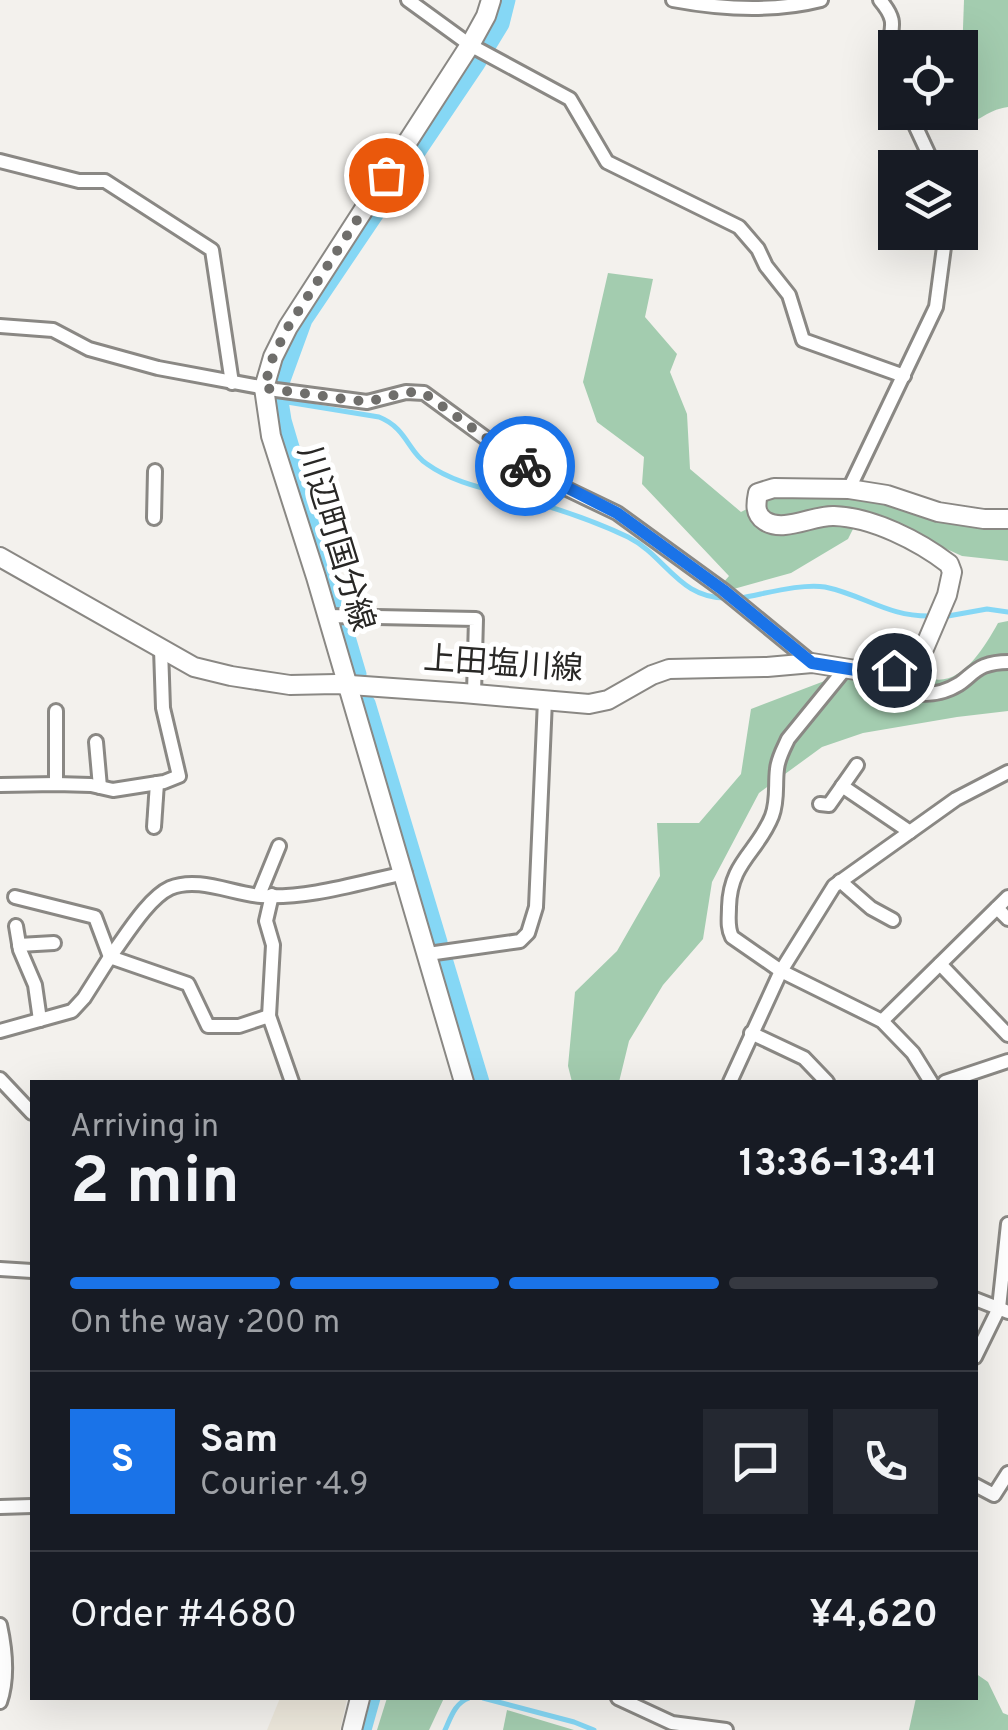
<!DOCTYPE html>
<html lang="en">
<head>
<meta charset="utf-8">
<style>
  :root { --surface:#171b24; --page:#242831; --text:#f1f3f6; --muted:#9ea1a6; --line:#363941; --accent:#1a73e8 }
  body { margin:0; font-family:Overpass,"Noto Sans JP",sans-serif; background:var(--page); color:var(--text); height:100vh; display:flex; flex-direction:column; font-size:38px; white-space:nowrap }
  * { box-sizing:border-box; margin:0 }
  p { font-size:32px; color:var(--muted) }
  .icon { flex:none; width:55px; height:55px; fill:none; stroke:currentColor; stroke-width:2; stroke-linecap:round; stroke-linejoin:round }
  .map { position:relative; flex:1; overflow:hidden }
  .side { position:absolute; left:30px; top:1080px; width:948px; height:620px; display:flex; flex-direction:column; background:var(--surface); border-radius:0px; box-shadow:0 10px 40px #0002 }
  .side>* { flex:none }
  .controls { position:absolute; left:878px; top:30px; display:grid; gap:20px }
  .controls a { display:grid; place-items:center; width:100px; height:100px; border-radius:0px; background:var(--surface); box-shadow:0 10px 40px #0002; font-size:50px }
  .pin { position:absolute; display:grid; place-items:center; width:85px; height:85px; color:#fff; margin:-42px; border:5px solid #fff; border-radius:50%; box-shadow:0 2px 10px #0007 }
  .courier { position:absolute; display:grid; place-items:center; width:100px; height:100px; margin:-50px; border:8px solid #1a73e8; border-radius:50%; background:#fff; color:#222; box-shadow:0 2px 12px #0007 }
  .head em { font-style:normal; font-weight:700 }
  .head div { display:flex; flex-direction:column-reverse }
  .head { display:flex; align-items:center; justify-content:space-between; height:170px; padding:0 40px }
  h1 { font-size:65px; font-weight:700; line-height:75px }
  .bar { display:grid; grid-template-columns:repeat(4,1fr); gap:15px 10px; align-content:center; height:120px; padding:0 40px }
  .bar i { height:12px; border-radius:8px; background:var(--line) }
  .bar .active { background:var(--accent) }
  .bar p { grid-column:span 4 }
  .line { display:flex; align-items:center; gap:25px; padding:0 40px; border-top:2px solid var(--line) }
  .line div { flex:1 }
  .round { display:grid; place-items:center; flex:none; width:105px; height:105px; border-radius:0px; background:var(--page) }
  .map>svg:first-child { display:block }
  .built { fill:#ede8dc }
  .green { fill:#a3ccaf }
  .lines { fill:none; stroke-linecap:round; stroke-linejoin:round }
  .stream { stroke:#85d7f5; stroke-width:5 }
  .canal { stroke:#85d7f5; stroke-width:15 }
  .street-casing { stroke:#8a8884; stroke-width:18 }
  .secondary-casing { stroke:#8a8884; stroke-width:22 }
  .street { stroke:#fff; stroke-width:12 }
  .secondary { stroke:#fff; stroke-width:18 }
  .done { stroke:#6f6e6b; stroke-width:10; stroke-dasharray:0 18 }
  .route { stroke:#1a73e8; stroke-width:12 }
  .labels { text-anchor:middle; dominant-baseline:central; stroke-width:10; stroke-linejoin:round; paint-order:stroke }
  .street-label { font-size:32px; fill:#282725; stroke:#fff }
</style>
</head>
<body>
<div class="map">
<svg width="1008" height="1730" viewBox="0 0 1008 1730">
  <rect width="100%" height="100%" fill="#f3f1ed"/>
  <polygon class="built" points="280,1698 347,1698 340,1730 267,1730"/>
  <g class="green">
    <path d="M964,0H1008V107C983,110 977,128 948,126L946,113L960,112Z"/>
    <polygon points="608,273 653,279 645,317 677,354 670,372 687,414 690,469 741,512 774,495 851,497 1008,524 1008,561 962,556 887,522 861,513 848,539 791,573 730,590 723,583 729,576 642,484 644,457 597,422 583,382"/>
    <path d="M1008,621V711L957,717L863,733L822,747L759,793L712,882L703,939L663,985L629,1041L619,1082H572L568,1066L575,992L617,951L660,876L657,823H699L741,774L751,709L835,677L901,676L917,672C954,698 982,652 998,623Z"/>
    <polygon points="975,1673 988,1682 1003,1713 1008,1715 1008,1730 909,1730 916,1698 975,1698"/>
    <polygon points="387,1698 444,1698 429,1730 377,1730"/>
    <polygon points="507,1710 574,1730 503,1730"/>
  </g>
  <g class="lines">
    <g class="stream">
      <path d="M281,401L379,417C407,428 408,452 427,464C456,485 494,490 527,500C558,509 599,523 628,537C666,556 679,600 729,598"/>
      <path d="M740,598C764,594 802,583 825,587C864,595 888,617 931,616"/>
      <polyline points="948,616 987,609 1008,612"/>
      <polyline points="483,1698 574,1722 594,1730"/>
      <path d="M445,1730C451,1717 455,1703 469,1698"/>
    </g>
    <g class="canal">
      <polyline points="359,674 284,420 281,401 282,383 305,320 477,65 502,24 508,0"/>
      <polyline points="368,703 440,942"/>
      <polyline points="446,962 482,1082"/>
      <polyline points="364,1730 373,1698"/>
    </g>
    <defs>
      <g id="street">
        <polyline points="408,0 470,45 570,99 607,162 739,227 758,249 766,266 789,295 803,340 904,376"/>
        <path d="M673,0C721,9 774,12 821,0"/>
        <path d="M880,0C902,26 887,29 889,58C889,67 892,76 895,84"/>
        <polyline points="909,112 935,168"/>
        <polyline points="0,161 79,181 105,181 212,250 232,383"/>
        <polyline points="0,326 53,330 89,349 158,368 276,390 367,402 406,392 424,393 521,464 542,477 617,513 723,590 812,663"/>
        <polyline points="849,489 936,307 946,232"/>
        <polyline points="154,518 155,471"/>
        <polyline points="327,616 476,619 474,693"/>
        <path d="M845,669L788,739C784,748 778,758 777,769C775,785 778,800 772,816C758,852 730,862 729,907C729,918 727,927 732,937L781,971L882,1021L913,1053L931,1082"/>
        <path d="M893,670C900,700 936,698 959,684C968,678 974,670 984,666C992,663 1000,662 1008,662"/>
        <polyline points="96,742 100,787"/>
        <polyline points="56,784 56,711"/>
        <polyline points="0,785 56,784 91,785 113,790 164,782 179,776 163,708 161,649"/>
        <polyline points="842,786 910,832"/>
        <polyline points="820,804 829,805 857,765"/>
        <polyline points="154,827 157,783"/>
        <polyline points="840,881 871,908 893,920"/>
        <polyline points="259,895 279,846"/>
        <polyline points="15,897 95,917 110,957"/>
        <polyline points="997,908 1008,919"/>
        <polyline points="16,926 20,950 35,985 40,1020"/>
        <polyline points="19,945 54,943"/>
        <polyline points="428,954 520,941 528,933 536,907 545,700"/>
        <path d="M110,957C125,937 148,898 170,888C198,876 233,894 261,896C308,899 358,883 405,873"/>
        <polyline points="940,964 1008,1035"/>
        <polyline points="269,1016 273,945 266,921 272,895"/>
        <polyline points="882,1021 1008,897"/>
        <polyline points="0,1031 72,1011 84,998 110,957 188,984 208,1026 239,1026 269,1016 292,1082"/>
        <polyline points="751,1033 804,1058 827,1082"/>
        <polyline points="0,1079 32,1113"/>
        <polyline points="730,1082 781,971 834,886 956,799 1008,772"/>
        <polyline points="945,1082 1008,1061"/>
        <polyline points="0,1269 32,1271"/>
        <polyline points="975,1299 1008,1312"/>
        <polyline points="975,1357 999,1308 1008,1224"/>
        <polyline points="975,1485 994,1495 1008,1473"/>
        <polyline points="0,1507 32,1506"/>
        <path d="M0,1625C5,1648 8,1679 0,1702"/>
        <polyline points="618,1698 672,1723 726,1730"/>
      </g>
      <g id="secondary">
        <path d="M0,557L194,667L231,676L290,685L336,684L463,693L589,704L608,700L652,675L669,669L767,667L812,663L862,671L893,670L914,660L923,651L947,595L952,572L949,564C919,541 872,517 834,516C813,515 784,533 765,521C754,514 756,503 758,493L774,488L849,489L887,495L938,512L984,519H1008"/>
        <polyline points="464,1082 316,577 271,436 264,388 273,357 288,327 470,45 486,16 491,0"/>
        <polyline points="352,1730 360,1698"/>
      </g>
    </defs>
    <use href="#street" class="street-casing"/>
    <use href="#secondary" class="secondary-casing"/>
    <use href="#street" class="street"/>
    <use href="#secondary" class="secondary"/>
  </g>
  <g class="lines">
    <polyline class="done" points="386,175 288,327 273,357 264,388 367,402 406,392 424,393 525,466"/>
    <polyline class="route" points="525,466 617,513 723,590 812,663 862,671 894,670"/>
  </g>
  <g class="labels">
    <g class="street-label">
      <text transform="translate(334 539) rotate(73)">川辺町国分線</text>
      <text transform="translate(503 666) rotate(4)">上田塩川線</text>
    </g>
  </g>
</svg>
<div class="controls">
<a><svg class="icon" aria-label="locate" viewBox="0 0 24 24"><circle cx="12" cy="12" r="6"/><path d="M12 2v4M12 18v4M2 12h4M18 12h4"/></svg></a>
<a><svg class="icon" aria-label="layers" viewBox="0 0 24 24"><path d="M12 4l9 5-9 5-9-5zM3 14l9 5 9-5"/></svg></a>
</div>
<div class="pin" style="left:386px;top:175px;background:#ea580c"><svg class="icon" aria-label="bag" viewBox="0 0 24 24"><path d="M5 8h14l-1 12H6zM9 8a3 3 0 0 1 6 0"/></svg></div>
<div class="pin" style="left:894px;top:670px;background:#1f2937"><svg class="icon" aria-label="home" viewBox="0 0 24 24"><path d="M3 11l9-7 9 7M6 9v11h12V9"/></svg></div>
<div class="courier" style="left:525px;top:466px"><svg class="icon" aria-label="bike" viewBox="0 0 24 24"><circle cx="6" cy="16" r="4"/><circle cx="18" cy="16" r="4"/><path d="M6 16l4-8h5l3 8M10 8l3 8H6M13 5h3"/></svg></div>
<section class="side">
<div class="head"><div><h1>2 min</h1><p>Arriving in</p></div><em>13:36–13:41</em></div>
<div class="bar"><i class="active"></i><i class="active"></i><i class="active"></i><i></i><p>On the way · 200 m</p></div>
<div class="line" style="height:180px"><b class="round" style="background:var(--accent);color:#fff">S</b><div><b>Sam</b><p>Courier · 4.9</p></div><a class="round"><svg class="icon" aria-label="chat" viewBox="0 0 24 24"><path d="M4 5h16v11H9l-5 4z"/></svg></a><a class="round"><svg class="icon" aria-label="phone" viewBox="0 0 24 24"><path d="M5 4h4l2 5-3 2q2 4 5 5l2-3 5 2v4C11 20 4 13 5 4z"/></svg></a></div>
<div class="line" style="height:130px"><div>Order #4680</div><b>¥4,620</b></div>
</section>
</div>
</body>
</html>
